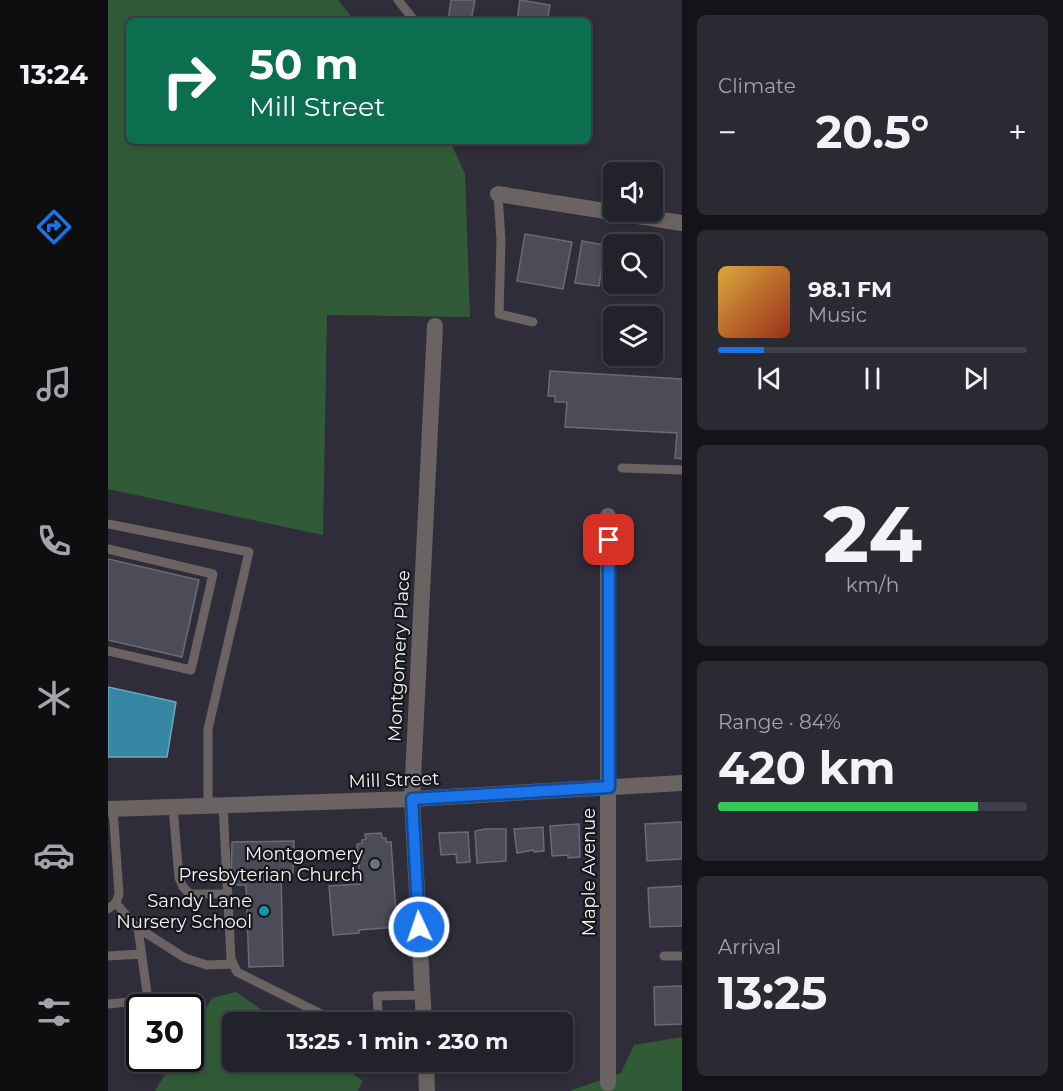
<!DOCTYPE html>
<html lang="en">
<head>
<meta charset="utf-8">
<style>
  body { margin:0; font-family:Montserrat,sans-serif; background:#2a2a33; color:#f1f3f6; height:100vh; display:flex; flex-direction:column; font-size:22px; white-space:nowrap }
  * { box-sizing:border-box; margin:0 }
  p { font-size:20px; color:#a2a4a9 }
  .icon { flex:none; width:33px; height:33px; fill:none; stroke:currentColor; stroke-width:2; stroke-linecap:round; stroke-linejoin:round }
  .map { position:relative; flex:1; overflow:hidden }
  .side { display:flex; flex-direction:column; gap:15px; padding:15px; background:#131318; width:381px }
  .side>* { flex:none }
  .top-card { position:absolute; left:18px; top:18px; width:465px; height:126px; border-radius:9px; box-shadow:0 3px 9px #0003,0 0 0 2px #3f3f47; background:#0b6e4f; color:#fff; overflow:hidden }
  .fabs { position:absolute; left:495px; top:162px; display:grid; gap:12px }
  .fabs a { display:grid; place-items:center; width:60px; height:60px; border-radius:9px; background:#22222b; box-shadow:0 3px 9px #0003,0 0 0 2px #3f3f47; font-size:30px }
  .speed { position:absolute; left:18px; top:994px; display:flex; gap:12px; font-size:30px; font-weight:700; text-align:center }
  .speed>* { display:grid; place-content:center; width:78px; height:78px; border-radius:50%; background:#22222b; box-shadow:0 3px 9px #0003,0 0 0 2px #3f3f47; line-height:1 }
  .speed .limit { border:3px solid #111; border-radius:9px; background:#fff; color:#111 }
  .pin { position:absolute; display:grid; place-items:center; width:51px; height:51px; color:#fff; margin:-26px; border-radius:12px; box-shadow:0 3px 9px #0006 }
  .me { position:absolute; width:66px; margin:-33px; rotate:357deg; stroke-linejoin:round; filter:drop-shadow(0 0 4px #0008) }
  .turn { display:flex; align-items:center; gap:21px; height:126px; padding:0 24px; font-size:27px }
  .turn .icon { width:78px; height:78px; stroke-width:2.5 }
  .turn b { display:block; font-size:42px; line-height:51px }
  .big { font-size:45px; font-weight:700; line-height:1.1 }
  .side .widget { flex:1; display:flex; flex-direction:column; justify-content:center; gap:9px; min-width:0; padding:0 21px; border-radius:9px; background:#2a2a33 }
  .side .dial { align-items:center; gap:0 }
  .dial b { font-size:78px; line-height:1 }
  .song { display:flex; align-items:center; gap:18px }
  .cover { width:72px; height:72px; border-radius:9px; background:linear-gradient(135deg,hsl(40 70% 55%),hsl(10 70% 35%)) }
  .played { height:6px; border-radius:3px; background:linear-gradient(90deg,#1a73e8 15%,#3f3f47 15%) }
  .keys { display:flex; justify-content:space-around; direction:ltr }
  .heat { display:flex; justify-content:space-between; align-items:center; font-size:33px; direction:ltr }
  .charge { height:9px; border-radius:4px; background:linear-gradient(90deg,#34c759 84%,#3f3f47 0) }
  .trip { position:absolute; left:114px; top:1012px; width:351px; height:60px; border-radius:9px; background:#22222b; box-shadow:0 3px 9px #0003,0 0 0 2px #3f3f47; font-weight:700; line-height:60px; text-align:center }
  main { display:flex; flex:1; min-height:0 }
  .dock { display:flex; flex-direction:column; width:108px; justify-content:space-around; align-items:center; background:#0e0e11; color:#a2a4a9 }
  .dock .icon { width:42px; height:42px }
  .dock .on { color:#1a73e8 }
  .dock b { font-size:27px; color:#f1f3f6 }
  .map>svg:first-child { display:block }
</style>
</head>
<body>
<main>
<nav class="dock">
<b>13:24</b>
<svg class="icon on" aria-label="directions" viewBox="0 0 24 24"><path d="M12 3l9 9-9 9-9-9zM9 14v-3h6M13 9l2 2-2 2"/></svg>
<svg class="icon" aria-label="music" viewBox="0 0 24 24"><path d="M9 18V5l10-2v13"/><circle cx="6" cy="18" r="3"/><circle cx="16" cy="16" r="3"/></svg>
<svg class="icon" aria-label="phone" viewBox="0 0 24 24"><path d="M5 4h4l2 5-3 2q2 4 5 5l2-3 5 2v4C11 20 4 13 5 4z"/></svg>
<svg class="icon" aria-label="climate" viewBox="0 0 24 24"><path d="M12 3v18M4 7l16 10M4 17L20 7"/></svg>
<svg class="icon" aria-label="car" viewBox="0 0 24 24"><path d="M5 17H2v-5l4-1 3-4h7l3 4 3 1v5h-3M9 17h6M6 11h13"/><circle cx="7" cy="17" r="2"/><circle cx="17" cy="17" r="2"/></svg>
<svg class="icon" aria-label="filters" viewBox="0 0 24 24"><path d="M4 7h16M4 17h16"/><circle cx="9" cy="7" r="2"/><circle cx="15" cy="17" r="2"/></svg>
</nav>
<div class="map">
<svg width="574" height="1091" viewBox="0 0 574 1091">
  <rect width="100%" height="100%" fill="#2e2d39"/>
  <!-- green -->
  <path fill="#315b37" d="M0 0H230L247 21H21V141H342L357 174 362 317 219 315 215 535 0 489Z
    M128 992 173 1023H124V1062H228L255 1081 250 1091H47L66 1059H82L83 1033 104 998Z
    M574 1037V1091H461L513 1073 526 1045Z"/>
  <!-- water -->
  <path fill="#3587a3" stroke="#6ea8bd" stroke-width="1.5" d="M0 687 68 702 59 757H0Z"/>
  <!-- building -->
  <path fill="#4c4b58" stroke="#6b6a77" stroke-width="1.5" d="M343 0H367L363 21H340Z
    M412 0 442 5 439 21H409Z
    M417 234 464 242 455 289 409 281Z
    M474 241 497 245 491 286 467 283Z
    M442 371 574 379V459L567 458 569 433 457 427 459 402H447V396H440Z
    M0 559 91 580 74 657 0 640Z
    M574 822V859L539 861 537 824Z
    M471 824 472 857 460 858V855L444 856 442 826Z
    M435 827 436 851 426 852 425 850 409 853 406 829Z
    M377 829H398V861L369 863 367 831Z
    M360 832 362 862 349 863 348 854 333 855 331 833Z
    M273 833 274 838H278V842H283L289 927 251 930V933L225 935 221 886 252 884 249 844 254 843V840L258 839 257 834Z
    M186 841 185 873H173L175 966 141 967 138 885H123L124 842Z
    M574 886V926L542 927 540 888Z
    M574 986V1024L547 1025 546 987Z"/>
  <g fill="none" stroke-linecap="round" stroke-linejoin="round">
    <!-- service -->
    <path stroke="#6a6361" stroke-width="9" d="M290 0 305 19
      M390 194 393 240 391 314 425 322
      M514 468 574 470
      M0 524 141 552 100 729V806
      M0 549 105 574 83 670 0 651
      M115 805 123 959 129 972 231 1023
      M65 807 71 878 75 887 82 894H119
      M8 903 27 926 77 958 99 965 125 964
      M0 909 8 903 11 894 5 809
      M0 956 34 954
      M556 956H574
      M0 1004 40 1000 30 928
      M271 1023 269 996 314 995"/>
    <!-- minor -->
    <path stroke="#6a6361" stroke-width="16" d="M390 194 574 223
      M316 1023 304 799 327 326
      M318 1062 319 1091
      M500 1083V516"/>
    <!-- tertiary -->
    <path stroke="#6a6361" stroke-width="16" d="M0 809 304 799 574 783"/>
  </g>
  <g fill="none" stroke-linecap="round" stroke-linejoin="round">
    <defs>
      <path id="route" d="M311 927 304 799 501 787V540"/>
    </defs>
    <!-- route casing -->
    <use href="#route" stroke="#114b97" stroke-width="15"/>
    <!-- route -->
    <use href="#route" stroke="#1a73e8" stroke-width="10"/>
  </g>
  <!-- markers -->
  <circle fill="#6b7280" stroke="#16161b" stroke-width="2" cx="267" cy="864" r="6"/>
  <circle fill="#0f9aa8" stroke="#16161b" stroke-width="2" cx="156" cy="911" r="6"/>
  <g text-anchor="middle" dominant-baseline="central" stroke-width="4.5" stroke-linejoin="round" paint-order="stroke">
    <!-- street labels -->
    <g font-size="18" fill="#f4f4fb" stroke="#16161b">
      <text transform="translate(291 656) rotate(-87)">Montgomery Place</text>
      <text transform="translate(286 780) rotate(-2)">Mill Street</text>
      <text transform="translate(481 872) rotate(-90)">Maple Avenue</text>
    </g>
    <!-- poi labels -->
    <g font-size="18" fill="#f4f4fb" stroke="#16161b" text-anchor="end">
      <text x="255" y="854">Montgomery<tspan x="255" dy="21">Presbyterian Church</tspan></text>
      <text x="144" y="901">Sandy Lane<tspan x="144" dy="21">Nursery School</tspan></text>
    </g>
  </g>
</svg>
<div class="fabs">
<a><svg class="icon" aria-label="sound" viewBox="0 0 24 24"><path d="M4 9h4l5-4v14l-5-4H4zM17 9q2 3 0 6"/></svg></a>
<a><svg class="icon" aria-label="search" viewBox="0 0 24 24"><circle cx="10" cy="10" r="6"/><path d="M15 15l6 6"/></svg></a>
<a><svg class="icon" aria-label="layers" viewBox="0 0 24 24"><path d="M12 4l9 5-9 5-9-5zM3 14l9 5 9-5"/></svg></a>
</div>
<div class="speed"><div class="limit">30</div></div>
<div class="pin" style="left:501px;top:540px;background:#d93025"><svg class="icon" aria-label="arrive" viewBox="0 0 24 24"><path d="M6 21V4h12l-3 4 3 4H6"/></svg></div>
<svg class="me" style="left:311px;top:927px" viewBox="-20 -20 40 40"><circle r="17" fill="#1a73e8" stroke="#fff" stroke-width="3"/><path d="M0-11L8 9 0 5-8 9z" fill="#fff"/></svg>
<div class="trip">13:25 · 1 min · 230 m</div>
<div class="top-card">
<div class="turn"><svg class="icon" aria-label="right" viewBox="0 0 24 24"><path d="M7 20v-9h11M14 6l5 5-5 5"/></svg><div><b>50 m</b>Mill Street</div></div>
</div>
</div>
<section class="side">
<div class="widget"><p>Climate</p>
<div class="heat"><a>−</a><b class="big">20.5°</b><a>+</a></div>
</div>
<div class="widget">
<div class="song"><i class="cover"></i><div><b>98.1 FM</b><p>Music</p></div></div>
<div class="played"></div>
<div class="keys"><svg class="icon" aria-label="previous" viewBox="0 0 24 24"><path d="M18 5L8 12l10 7zM5 5v14"/></svg><svg class="icon" aria-label="pause" viewBox="0 0 24 24"><path d="M8 5v14M16 5v14"/></svg><svg class="icon" aria-label="next" viewBox="0 0 24 24"><path d="M6 5l10 7-10 7zM19 5v14"/></svg></div>
</div>
<div class="widget dial"><b>24</b><p>km/h</p></div>
<div class="widget"><p>Range · 84%</p><b class="big">420 km</b><div class="charge"></div></div>
<div class="widget"><p>Arrival</p><b class="big">13:25</b></div>
</section>
</main>
</body>
</html>
